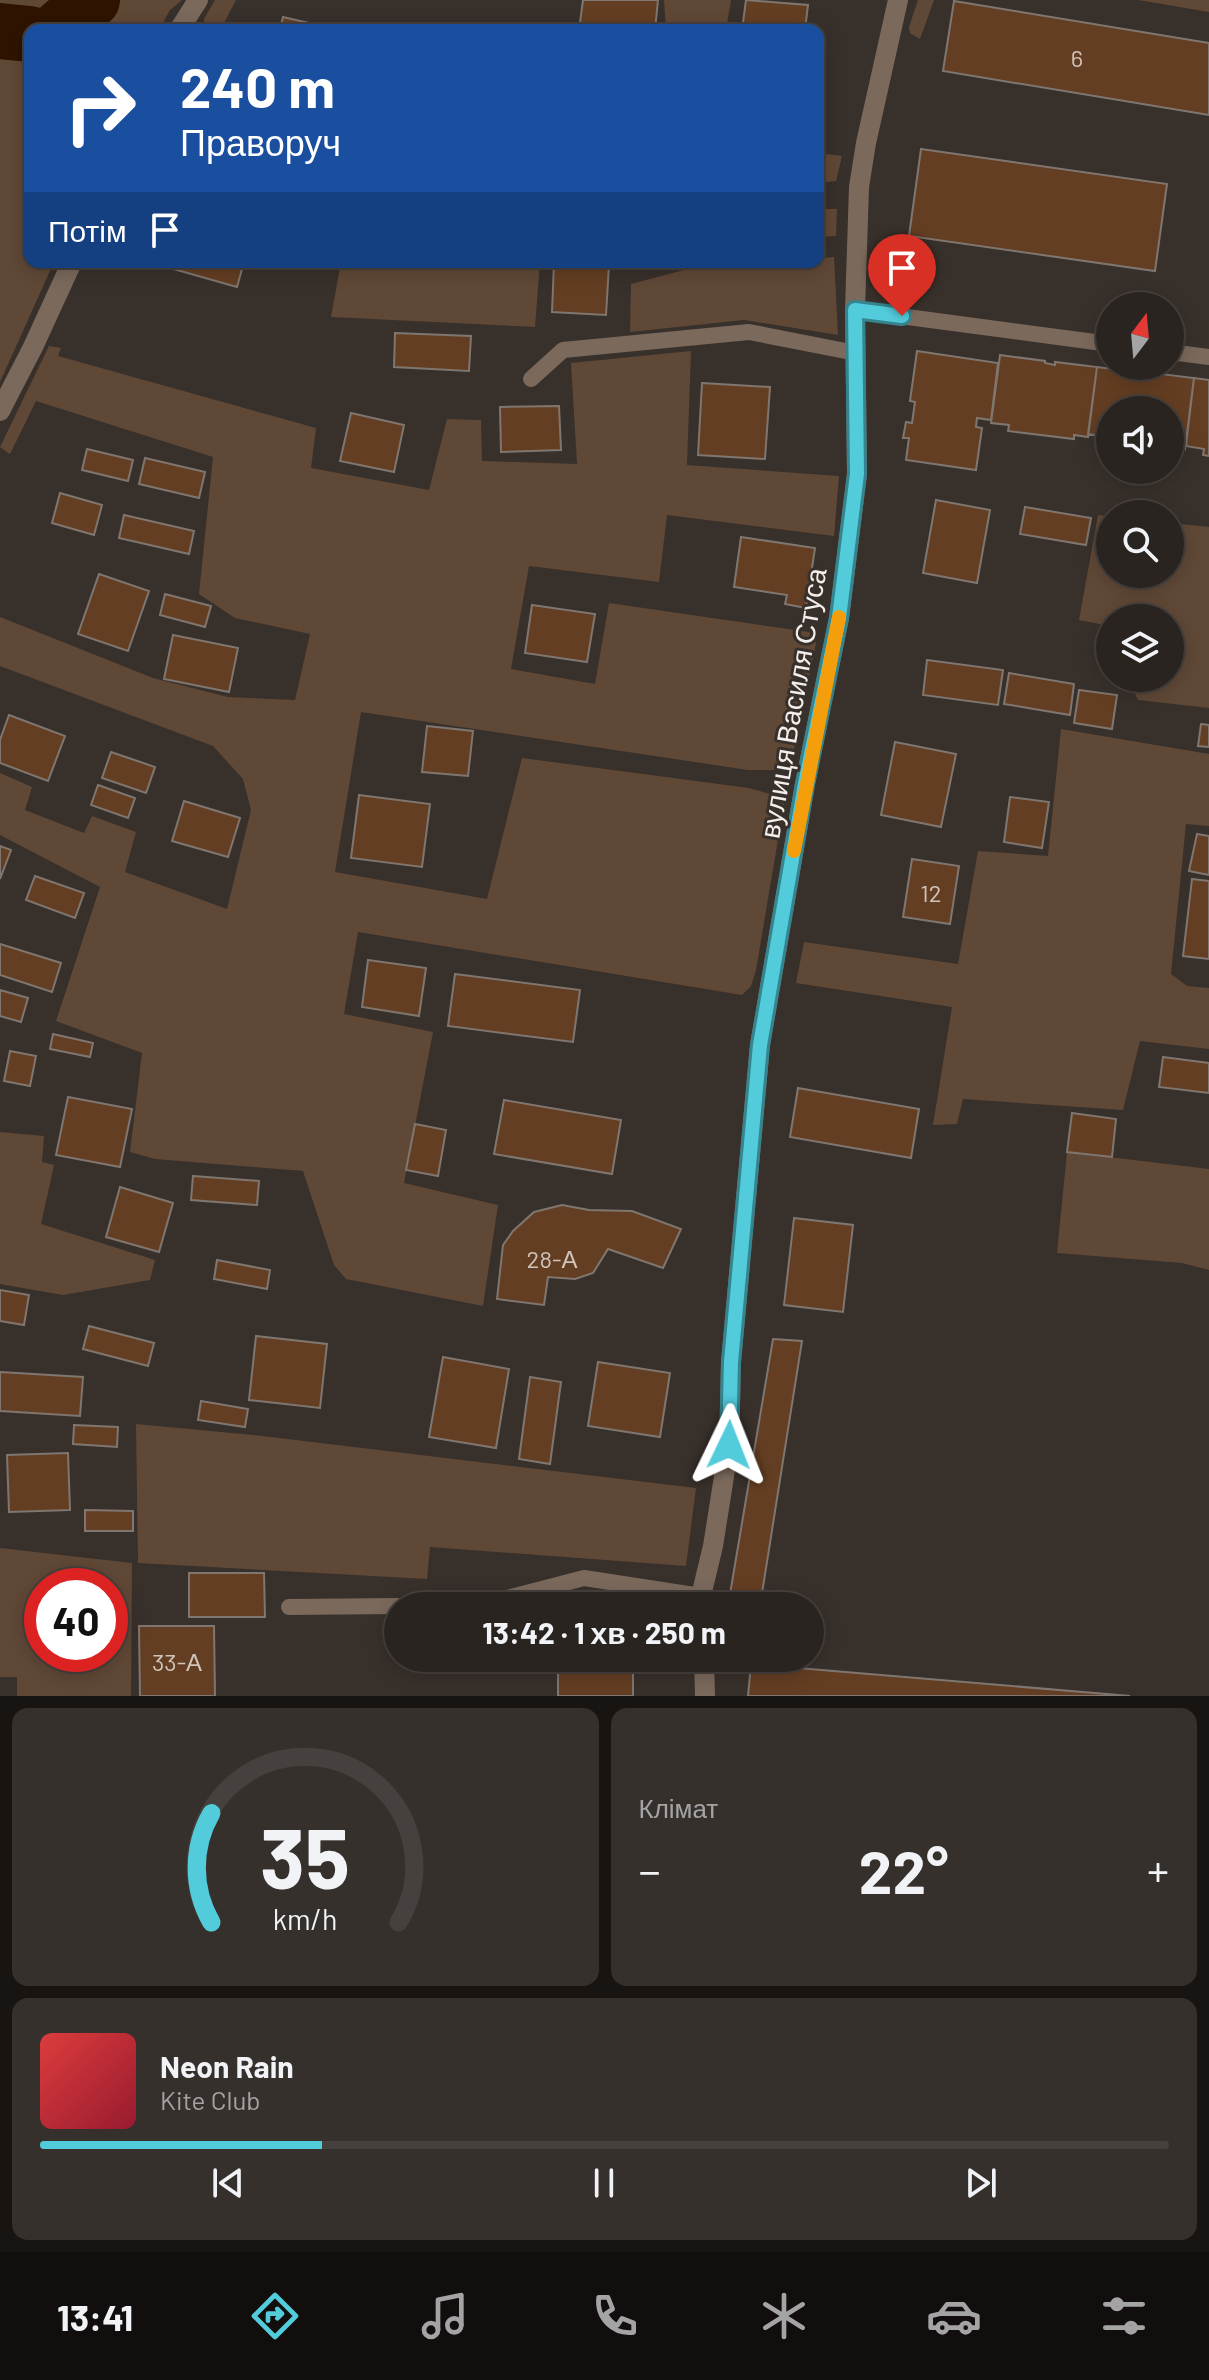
<!DOCTYPE html>
<html lang="uk">
<head>
<meta charset="utf-8">
<style>
  body { margin:0; font-family:Barlow,sans-serif; background:#36302d; color:#f1f3f6; height:100vh; display:flex; flex-direction:column; font-size:30px; white-space:nowrap }
  * { box-sizing:border-box; margin:0 }
  p { font-size:26px; color:#a5a4a5 }
  .icon { flex:none; width:44px; height:44px; fill:none; stroke:currentColor; stroke-width:2; stroke-linecap:round; stroke-linejoin:round }
  .map { position:relative; height:1696px; overflow:hidden }
  .panel { display:flex; flex-direction:column; gap:12px; padding:12px; background:#171412; flex:1 }
  .panel>* { flex:none }
  .hud { position:absolute; left:24px; top:24px; width:800px; height:244px; border-radius:16px; box-shadow:0 4px 20px #0003,0 0 0 2px #46413e; background:#1a4fa0; color:#fff; overflow:hidden }
  .needle { width:52px; rotate:16deg }
  .fabs { position:absolute; left:1096px; top:292px; display:grid; gap:16px }
  .fabs a { display:grid; place-items:center; width:88px; height:88px; border-radius:50%; background:#2a2420; box-shadow:0 4px 20px #0003,0 0 0 2px #46413e; font-size:40px }
  .speed { position:absolute; left:24px; top:1568px; display:flex; gap:16px; font-size:40px; font-weight:700; text-align:center }
  .speed>* { display:grid; place-content:center; width:104px; height:104px; border-radius:50%; background:#2a2420; box-shadow:0 4px 20px #0003,0 0 0 2px #46413e; line-height:1 }
  .speed .limit { border:12px solid #d22; background:#fff; color:#111 }
  .pin { position:absolute; display:grid; place-items:center; width:68px; height:68px; color:#fff; margin:-82px -34px; border-radius:50% 50% 50% 0; rotate:-45deg; box-shadow:0 0 8px #0007 }
  .pin .icon { rotate:45deg }
  .me { position:absolute; width:88px; margin:-44px; rotate:2deg; stroke-linejoin:round; filter:drop-shadow(0 0 6px #0008) }
  .turn { display:flex; align-items:center; gap:28px; height:168px; padding:0 24px; font-size:36px }
  .turn .icon { width:104px; height:104px; stroke-width:2.5 }
  .turn b { display:block; font-size:56px; line-height:68px }
  .then { display:flex; align-items:center; height:76px; padding:0 24px; background:#0003; gap:16px; font-size:30px }
  .big { font-size:60px; font-weight:700; line-height:1.1 }
  .panel .widget { flex:1; display:flex; flex-direction:column; justify-content:center; gap:12px; min-width:0; padding:0 28px; border-radius:16px; background:#36302d }
  .panel .dial { align-items:center; gap:0 }
  .dial svg { height:208px; overflow:visible; fill:none; stroke:#46413e; stroke-width:7; stroke-linecap:round; text-anchor:middle }
  .dial text { fill:#f1f3f6; stroke:none }
  .song { display:flex; align-items:center; gap:24px }
  .cover { width:96px; height:96px; border-radius:12px; background:linear-gradient(135deg,hsl(0 70% 55%),hsl(350 70% 35%)) }
  .played { height:8px; border-radius:4px; background:linear-gradient(90deg,#52cbda 25%,#46413e 25%) }
  .keys { display:flex; justify-content:space-around; direction:ltr }
  .heat { display:flex; justify-content:space-between; align-items:center; font-size:44px; direction:ltr }
  .panel .tiles { flex:1; display:grid; gap:12px; grid-template-columns:1fr 1fr }
  .widget:last-child { grid-column:span 2 }
  .trip { position:absolute; left:384px; top:1592px; width:440px; height:80px; border-radius:40px; background:#2a2420; box-shadow:0 4px 20px #0003,0 0 0 2px #46413e; font-weight:700; line-height:80px; text-align:center }
  .dock { display:flex; height:128px; justify-content:space-around; align-items:center; background:#110e0d; color:#a5a4a5 }
  .dock .icon { width:56px; height:56px }
  .dock .selected { color:#52cbda }
  .dock b { font-size:36px; color:#f1f3f6 }
  .map>svg:first-child { display:block }
</style>
</head>
<body>
<div class="map">
<svg width="1209" height="1696" viewBox="0 0 1209 1696">
  <rect width="100%" height="100%" fill="#38302b"/>
  <!-- green -->
  <path fill="#604836" fill-rule="evenodd" d="M0 0H182L170 10 159 30H30V262H54L0 382Z
    M215 0H236L224 23 213 30 204 24V19Z
    M664 0H731L726 30H666Z
    M918 0H934L920 39 910 33 909 27Z
    M1138 0H1209V12Z
    M818 153 842 156 836 181 818 183Z
    M818 209H837L836 236 818 237Z
    M834 257 838 335 744 320 630 332 631 284 703 265 818 262V258Z
    M341 262H540L535 327 331 317Z
    M49 346 61 348 58 356 316 428 311 468 429 490 447 419 481 420 482 461 577 464 571 363 691 351 687 465 839 476 834 536 667 515 659 582 529 566 511 669 595 684 609 603 809 632 816 643 791 764 783 770H748L361 712 335 872 487 899 522 758 749 788 777 796 784 804 756 970 751 986 742 995 358 932 344 1014 433 1032 404 1183 498 1205 483 1306 346 1279 334 1265 303 1171 155 1159 130 1152 142 1053 56 1021 100 887 0 835V773L32 787 25 810 84 833 92 816 136 832 125 872 227 909 251 810 243 779 213 746 0 666V617L153 678 228 697 295 700 310 634 235 618 199 594 213 457 36 401 10 454 0 447Z
    M1098 515 1110 516V574H1170V523L1209 527V708L1138 700 1128 679 1170 678V618H1110V626L1079 620Z
    M1061 729 1209 754V826L1186 824 1171 974 1187 986 1209 988V1049L1140 1041 1123 1110 963 1099 957 1124 933 1125 952 1007 796 983 804 942 958 964 978 851 1048 856Z
    M0 1132 44 1136 42 1162 54 1165 41 1224 155 1260 150 1280 63 1295 0 1284Z
    M1067 1152 1209 1169V1270L1182 1263 1057 1253Z
    M136 1424 253 1435 696 1488 686 1566 430 1547 427 1579 138 1563Z
    M0 1548 132 1563 131 1696H17V1677H0ZM42 1586H110V1654H42Z"/>
  <g fill="none" stroke-linecap="round" stroke-linejoin="round">
    <!-- river -->
    <path stroke="#2e1400" stroke-width="56" d="M57 30 92 0
      M0 31 30 34"/>
  </g>
  <!-- building -->
  <path fill="#643e22" stroke="#7f7670" stroke-width="2" d="M583 0H658L655 30H579Z
    M746 0 808 5 805 30H742Z
    M954 1 1209 43V115L943 71Z
    M283 17 339 30H280Z
    M921 149 1167 184 1155 271 909 236Z
    M164 262H244L237 287 163 266Z
    M554 263 609 265 606 315 552 312Z
    M395 333 471 336 469 371 394 367Z
    M917 351 998 363 991 420 977 418 976 427 982 428 976 470 906 460 909 438H903L906 422 912 423 915 402 910 401Z
    M1000 355 1045 361V363L1055 365V362L1097 367 1088 437 1074 435V439L1008 431 1009 425 991 423Z
    M1097 367 1143 373 1142 376 1152 377 1153 373 1194 378 1185 449 1172 447 1170 451V410H1110V444L1105 443 1106 437 1088 434Z
    M1194 378 1209 380V456L1203 455 1204 449 1186 446Z
    M702 383 770 387 765 459 698 455Z
    M559 406 561 450 501 452 500 407Z
    M351 413 404 425 394 472 340 461Z
    M87 449 133 460 128 481 82 470Z
    M145 458 205 472 199 498 139 484Z
    M60 493 102 505 94 535 52 523Z
    M936 500 990 510 977 583 923 573Z
    M1025 507 1091 518 1086 545 1020 534Z
    M124 515 194 531 189 554 119 538Z
    M741 537 815 548 806 608 785 604 787 595 734 587Z
    M99 574 149 591 128 651 78 634Z
    M165 594 211 606 205 627 160 615Z
    M532 605 595 614 587 662 525 653Z
    M173 635 238 648 229 692 164 679Z
    M927 660 1003 670 998 705 923 695Z
    M1009 673 1074 684 1070 715 1004 704Z
    M1079 690 1117 695 1112 729 1074 723Z
    M9 715 65 736 48 781 0 763V740Z
    M1201 724 1209 725V747L1198 746Z
    M427 726 473 731 468 776 422 772Z
    M895 742 956 754 941 827 881 815Z
    M111 752 155 767 146 793 102 778Z
    M98 785 135 798 128 818 91 805Z
    M359 795 430 804 422 867 351 858Z
    M1010 797 1049 802 1042 848 1004 842Z
    M184 801 240 818 228 857 172 841Z
    M1197 834 1209 836V875L1189 871Z
    M0 846 11 850 0 879Z
    M912 859 959 866 950 924 903 917Z
    M35 876 84 893 75 918 26 900Z
    M1192 879 1209 881V959L1183 956Z
    M0 944 61 963 52 992 0 975Z
    M368 960 426 968 419 1016 362 1007Z
    M455 974 580 990 573 1042 448 1026Z
    M0 990 28 998 21 1022 0 1016Z
    M53 1034 93 1043 90 1057 50 1049Z
    M10 1051 36 1056 30 1086 4 1081Z
    M1163 1057 1209 1063V1093L1159 1087Z
    M798 1088 919 1109 911 1158 790 1137Z
    M68 1097 132 1109 120 1167 56 1155Z
    M504 1100 621 1120 612 1174 494 1154Z
    M1072 1113 1116 1119 1112 1157 1067 1152Z
    M415 1124 446 1130 438 1176 406 1170Z
    M193 1176 259 1181 257 1205 191 1200Z
    M120 1187 173 1203 159 1252 106 1237Z
    M562 1205 589 1210 632 1211 681 1229 663 1268 608 1249 593 1273 575 1279 548 1277 544 1305 497 1299 503 1245 513 1231 534 1212Z
    M794 1218 853 1225 843 1312 784 1305Z
    M217 1260 270 1270 267 1289 214 1279Z
    M0 1290 29 1295 24 1325 0 1321Z
    M89 1326 154 1343 148 1366 83 1349Z
    M256 1336 327 1344 320 1408 249 1400Z
    M773 1339 802 1341 760 1606H728Z
    M443 1357 509 1369 496 1448 429 1437Z
    M598 1362 670 1373 660 1437 588 1426Z
    M0 1372 83 1377 80 1416 0 1411Z
    M530 1377 561 1382 550 1464 519 1459Z
    M201 1401 248 1409 245 1427 198 1420Z
    M74 1425 118 1427 117 1447 73 1444Z
    M68 1453 70 1510 9 1512 7 1455Z
    M85 1510 133 1511V1531H85Z
    M189 1573H264L265 1617H189Z
    M139 1626H214L215 1696H140Z
    M558 1658H633V1696H558Z
    M751 1664 1130 1696H748Z"/>
  <g fill="none" stroke-linecap="round" stroke-linejoin="round">
    <!-- service -->
    <path stroke="#7b695c" stroke-width="16" d="M855 310 1110 344
      M1170 352 1209 357
      M531 379 563 350 749 332 856 353
      M477 1606 584 1578 701 1596
      M289 1607 398 1606"/>
    <!-- tertiary -->
    <path stroke="#7b695c" stroke-width="20" d="M179 30 198 0
      M0 411 33 347 72 262
      M701 1606V1596L713 1546 729 1445 731 1362 760 1045 805 784 839 618 857 474 855 310 859 187 866 143 898 0
      M704 1658 705 1696"/>
  </g>
  <g fill="none" stroke-linecap="round" stroke-linejoin="round">
    <defs>
      <path id="route" d="M729 1445 731 1362 760 1045 805 784 839 618 857 474 855 310 902 316"/>
    </defs>
    <!-- route casing -->
    <use href="#route" stroke="#35848e" stroke-width="20"/>
    <!-- route -->
    <use href="#route" stroke="#52cbda" stroke-width="14"/>
    <!-- slow -->
    <path stroke="#f59e0b" stroke-width="14" d="M794 851 839 617"/>
  </g>
  <g text-anchor="middle" dominant-baseline="central" stroke-width="6" stroke-linejoin="round" paint-order="stroke">
    <!-- number labels -->
    <g font-size="24" fill="#d0c3ba">
      <text x="1077" y="57">6</text>
      <text x="931" y="892">12</text>
      <text x="552" y="1258">28-А</text>
      <text x="177" y="1661">33-А</text>
    </g>
    <!-- street labels -->
    <g font-size="28" fill="#f4efec" stroke="#38302b">
      <text transform="translate(792 703) rotate(-80)">вулиця Василя Стуса</text>
    </g>
  </g>
</svg>
<div class="fabs">
<a><svg class="needle" viewBox="-14 -14 28 28"><path d="M0-13l5 13h-10z" fill="#e53935"/><path d="M0 13l5-13h-10z" fill="#a5a4a5"/></svg></a>
<a><svg class="icon" aria-label="sound" viewBox="0 0 24 24"><path d="M4 9h4l5-4v14l-5-4H4zM17 9q2 3 0 6"/></svg></a>
<a><svg class="icon" aria-label="search" viewBox="0 0 24 24"><circle cx="10" cy="10" r="6"/><path d="M15 15l6 6"/></svg></a>
<a><svg class="icon" aria-label="layers" viewBox="0 0 24 24"><path d="M12 4l9 5-9 5-9-5zM3 14l9 5 9-5"/></svg></a>
</div>
<div class="speed"><div class="limit">40</div></div>
<div class="pin" style="left:902px;top:316px;background:#d93025"><svg class="icon" aria-label="arrive" viewBox="0 0 24 24"><path d="M6 21V4h12l-3 4 3 4H6"/></svg></div>
<svg class="me" style="left:729px;top:1445px" viewBox="-20 -20 40 40"><path d="M0-17L14 15 0 8-14 15z" fill="#52cbda" stroke="#fff" stroke-width="4"/></svg>
<div class="trip">13:42 · 1 хв · 250 m</div>
<div class="hud">
<div class="turn"><svg class="icon" aria-label="right" viewBox="0 0 24 24"><path d="M7 20v-9h11M14 6l5 5-5 5"/></svg><div><b>240 m</b>Праворуч</div></div>
<div class="then">Потім<svg class="icon" aria-label="arrive" viewBox="0 0 24 24"><path d="M6 21V4h12l-3 4 3 4H6"/></svg></div>
</div>
</div>
<section class="panel">
<div class="tiles">
<div class="widget dial"><svg viewBox="0 0 100 80">
<path d="M14 69A42 42 0 1 1 86 69"/>
<path d="M14 69A42 42 0 0 1 14 27" stroke="#52cbda"/>
<text x="50" y="56" font-size="32" font-weight="700">35</text>
<text x="50" y="72" font-size="11">km/h</text>
</svg></div>
<div class="widget"><p>Клімат</p>
<div class="heat"><a>−</a><b class="big">22°</b><a>+</a></div>
</div>
<div class="widget">
<div class="song"><i class="cover"></i><div><b>Neon Rain</b><p>Kite Club</p></div></div>
<div class="played"></div>
<div class="keys"><svg class="icon" aria-label="previous" viewBox="0 0 24 24"><path d="M18 5L8 12l10 7zM5 5v14"/></svg><svg class="icon" aria-label="pause" viewBox="0 0 24 24"><path d="M8 5v14M16 5v14"/></svg><svg class="icon" aria-label="next" viewBox="0 0 24 24"><path d="M6 5l10 7-10 7zM19 5v14"/></svg></div>
</div>
</div>
</section>
<nav class="dock">
<b>13:41</b>
<svg class="icon selected" aria-label="directions" viewBox="0 0 24 24"><path d="M12 3l9 9-9 9-9-9zM9 14v-3h6M13 9l2 2-2 2"/></svg>
<svg class="icon" aria-label="music" viewBox="0 0 24 24"><path d="M9 18V5l10-2v13"/><circle cx="6" cy="18" r="3"/><circle cx="16" cy="16" r="3"/></svg>
<svg class="icon" aria-label="phone" viewBox="0 0 24 24"><path d="M5 4h4l2 5-3 2q2 4 5 5l2-3 5 2v4C11 20 4 13 5 4z"/></svg>
<svg class="icon" aria-label="climate" viewBox="0 0 24 24"><path d="M12 3v18M4 7l16 10M4 17L20 7"/></svg>
<svg class="icon" aria-label="car" viewBox="0 0 24 24"><path d="M5 17H2v-5l4-1 3-4h7l3 4 3 1v5h-3M9 17h6M6 11h13"/><circle cx="7" cy="17" r="2"/><circle cx="17" cy="17" r="2"/></svg>
<svg class="icon" aria-label="filters" viewBox="0 0 24 24"><path d="M4 7h16M4 17h16"/><circle cx="9" cy="7" r="2"/><circle cx="15" cy="17" r="2"/></svg>
</nav>
</body>
</html>
